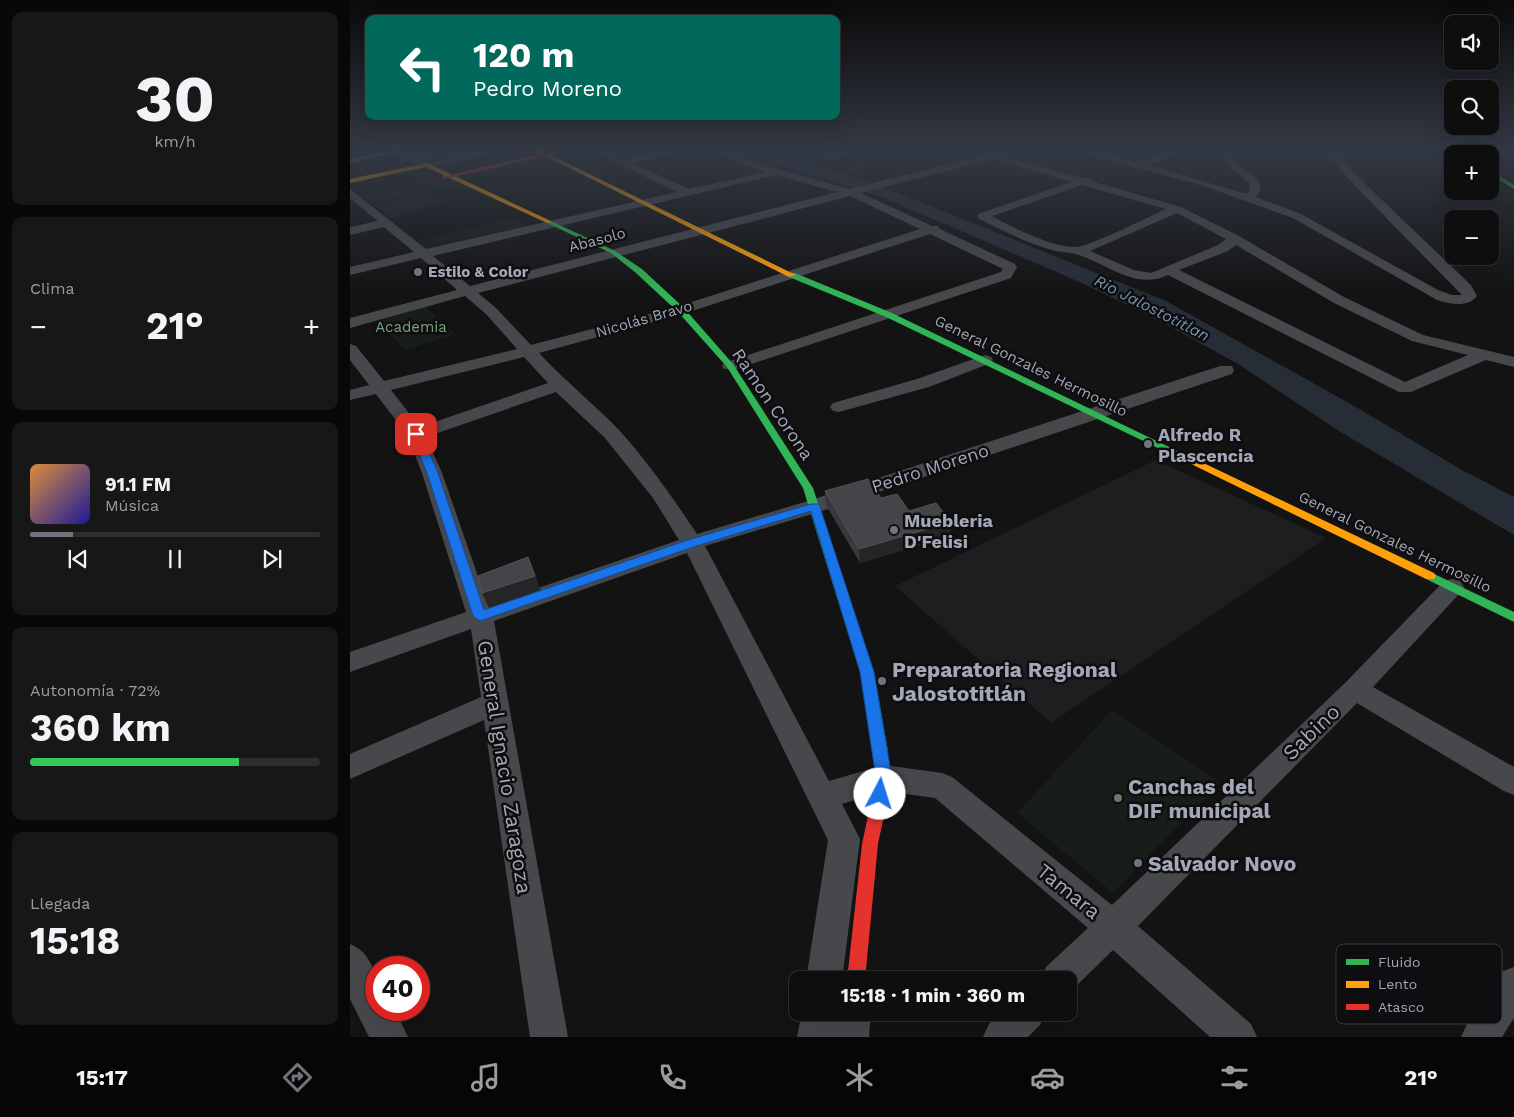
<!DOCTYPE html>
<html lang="es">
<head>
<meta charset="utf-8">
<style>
  body { margin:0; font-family:"Work Sans",sans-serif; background:#171717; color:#f1f3f6; height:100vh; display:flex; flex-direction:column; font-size:19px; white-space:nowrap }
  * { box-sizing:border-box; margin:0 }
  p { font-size:16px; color:#9b9c9e }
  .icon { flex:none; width:28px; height:28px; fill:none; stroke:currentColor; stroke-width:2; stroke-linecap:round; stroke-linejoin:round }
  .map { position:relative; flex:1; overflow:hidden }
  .drawer { display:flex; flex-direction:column; gap:12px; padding:12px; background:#080808; width:350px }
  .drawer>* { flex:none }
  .banner { position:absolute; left:15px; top:15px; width:475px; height:105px; border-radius:10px; box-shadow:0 5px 20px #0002,0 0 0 1px #2e2e2e; background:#00695c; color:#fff; overflow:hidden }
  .controls { position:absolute; left:1094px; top:15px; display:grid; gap:10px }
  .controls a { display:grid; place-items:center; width:55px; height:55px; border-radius:10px; background:#0e0e0e; box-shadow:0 5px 20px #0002,0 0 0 1px #2e2e2e; font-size:25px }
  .speed { position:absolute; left:15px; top:956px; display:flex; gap:10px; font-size:25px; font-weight:700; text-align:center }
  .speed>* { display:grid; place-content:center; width:65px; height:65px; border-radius:50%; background:#0e0e0e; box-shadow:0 5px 20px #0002,0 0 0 1px #2e2e2e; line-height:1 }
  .speed .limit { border:8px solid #d22; background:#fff; color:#111 }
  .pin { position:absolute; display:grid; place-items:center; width:42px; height:42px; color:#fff; margin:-21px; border-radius:10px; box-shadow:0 2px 8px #0006 }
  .me { position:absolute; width:55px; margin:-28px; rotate:5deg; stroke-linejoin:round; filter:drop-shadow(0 0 4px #0008) }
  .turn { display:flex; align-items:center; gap:18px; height:105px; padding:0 25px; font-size:22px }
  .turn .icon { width:65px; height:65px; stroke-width:2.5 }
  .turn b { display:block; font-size:35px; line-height:42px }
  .big { font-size:38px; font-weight:700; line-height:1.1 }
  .drawer .card { flex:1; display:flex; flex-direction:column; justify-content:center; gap:8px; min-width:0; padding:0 18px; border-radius:10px; background:#171717 }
  .drawer .dial { align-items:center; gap:0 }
  .dial b { font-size:65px; line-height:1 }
  .song { display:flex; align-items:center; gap:15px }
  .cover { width:60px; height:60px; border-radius:8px; background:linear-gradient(135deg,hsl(30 70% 55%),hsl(240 70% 35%)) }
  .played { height:5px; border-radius:2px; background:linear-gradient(90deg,#71737d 15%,#2e2e2e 15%) }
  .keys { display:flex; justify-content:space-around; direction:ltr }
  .heat { display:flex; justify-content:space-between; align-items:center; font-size:28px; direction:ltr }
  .charge { height:8px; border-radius:4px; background:linear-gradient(90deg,#34c759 72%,#2e2e2e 0) }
  .trip { position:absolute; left:439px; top:971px; width:288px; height:50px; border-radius:10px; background:#0e0e0e; box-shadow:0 5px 20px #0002,0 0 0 1px #2e2e2e; font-weight:700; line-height:50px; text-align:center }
  .tab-bar { display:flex; height:80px; justify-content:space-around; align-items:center; background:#060606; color:#9b9c9e }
  .tab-bar .icon { width:35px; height:35px }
  .tab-bar .active { color:#71737d }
  .tab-bar b { font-size:22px; color:#f1f3f6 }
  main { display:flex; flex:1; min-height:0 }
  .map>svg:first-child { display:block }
</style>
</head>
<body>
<main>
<section class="drawer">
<div class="card dial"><b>30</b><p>km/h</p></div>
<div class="card"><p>Clima</p>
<div class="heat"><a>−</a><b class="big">21°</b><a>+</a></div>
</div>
<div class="card">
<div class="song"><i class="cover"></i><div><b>91.1 FM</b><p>Música</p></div></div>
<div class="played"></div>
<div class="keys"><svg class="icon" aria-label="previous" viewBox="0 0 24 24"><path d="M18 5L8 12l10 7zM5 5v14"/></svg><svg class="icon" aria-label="pause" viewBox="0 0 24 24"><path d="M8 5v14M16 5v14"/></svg><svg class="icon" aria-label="next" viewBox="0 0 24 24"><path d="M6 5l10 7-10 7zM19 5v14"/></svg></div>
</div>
<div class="card"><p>Autonomía · 72%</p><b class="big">360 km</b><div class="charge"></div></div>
<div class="card"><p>Llegada</p><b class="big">15:18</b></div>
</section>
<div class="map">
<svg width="1164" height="1037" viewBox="0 0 1164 1037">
  <rect width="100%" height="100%" fill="#131313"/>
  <!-- built -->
  <path fill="#1e1d20" d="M76 193 94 202 39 218 26 205Z
    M806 460 976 538 701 723 545 586Z"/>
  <!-- green -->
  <path fill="#171d19" d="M80 148H153L104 158Z
    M92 178 106 186 22 204 10 195Z
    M164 218 179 227 78 251 67 241Z
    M73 304 105 334 55 350 23 317Z
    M762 710 870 783 763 893 667 813Z"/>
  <!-- water -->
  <path fill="#262d36" d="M371 148H400L516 180 816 301 1006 407 1112 470 1164 497V535L989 431 888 364 799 315 725 280 530 196Z"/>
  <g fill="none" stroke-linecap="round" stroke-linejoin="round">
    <!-- stream -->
    <path stroke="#262d36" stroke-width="3" d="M492 177 515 161 549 148"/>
    <!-- street -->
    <path fill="#47484c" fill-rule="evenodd" d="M46 148 78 162 144 148H165L77 168 44 153 42 151Z
      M236 148H250L273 159 333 148 332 152 282 163 339 189 415 172 351 148H366L430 170 500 189 662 148H680L655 156 732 178H740L741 181 831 207 889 236 994 297 1073 335 1164 357V367L1136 360 1061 392H1049L818 275C784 291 756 262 725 254 717 252 709 252 702 250 676 242 652 231 628 218V214L721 182 644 159 511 193 582 226H588L590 229 665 264 667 267 661 278 386 369H374L372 366 374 363 651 272 653 269 580 234 336 313 189 353C214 380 243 403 269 430 298 462 323 498 347 534L458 501 870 366H882L884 370 882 374 472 511 355 546 479 781 534 765 592 773 602 777 762 905 996 682 1094 581 1102 579 1110 581 1114 587 1110 593 1023 687 1164 767V795L1154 791 1007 703 788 926 901 1024 907 1037H860L763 950 718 994V980H691L696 967 738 928 585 798 534 791 492 804 510 839 492 980H456L478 840 337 553 144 621 218 1037H180L134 720 0 779V754L131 697 121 629 0 672V652L116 612 72 473 57 435 26 394 0 400V390L19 385 0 360V344L6 346 34 381 167 349 136 314 115 296 0 328V318L107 290 71 258 0 275V267L64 252 34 227 0 235V227L28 221 0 198V189L76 249 327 192ZM426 175 487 192 120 286 83 256ZM732 185 816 209C801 216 738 247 726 247 701 247 664 228 642 216ZM500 196 570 229 326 307 181 345 146 308 128 293ZM827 213 876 239 868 245 801 273 784 270 740 251ZM886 245 984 303 1062 341 1118 355 1055 382 829 270 878 251ZM174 357 198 383 70 427 41 390ZM206 392 255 438 303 498 329 540 138 605 92 473 76 437Z
      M409 148H445L425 154Z
      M496 148H511L481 160 472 158Z
      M716 148H733L786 162 828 148H844L797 165 897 194 900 190 899 183 880 168 867 148H877L888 164 908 180 911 190 906 197 951 214 1088 290 1102 295H1112L1003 184 973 148H983L1011 180 1121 285 1127 296C1118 308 1100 304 1087 300L943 218 854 186Z
      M635 355 641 357 643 360 641 363 579 387 489 412 483 411 480 407 483 403 567 379Z
      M0 944C28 956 26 983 26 1010H45L58 1037H19L0 999Z
      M1164 967V1018L1152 1037H1111L1117 1024 1151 972Z
      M452 1012H521L519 1037H447Z
      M650 1012H695L690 1025 678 1037H633L639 1024Z"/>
    <!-- fast -->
    <path fill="#30b455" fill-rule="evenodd" d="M52 148H63L0 163V159Z
      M1100 148H1106L1113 154H1107Z
      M1140 170 1164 185V189L1140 174Z
      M197 221H201L265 251 292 269 334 308 383 364 463 488 524 672 538 751 535 756 530 757 525 756 522 751 510 672 453 488 377 367 328 312 286 273 261 253 197 223Z
      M439 273H445L542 313 848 461 847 463H839L536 317 439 277Z
      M1080 572 1164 612V622L1076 579 1074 576 1076 573Z"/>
    <!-- slow -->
    <path fill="#ff9f0a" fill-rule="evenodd" d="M179 148H186L446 275 439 277Z
      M77 163 201 221 202 222 197 223 76 167 0 183V179Z
      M843 458 1084 573 1086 576 1084 579H1076L839 463 838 461 839 459Z"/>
    <!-- jam -->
    <path fill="#e5322d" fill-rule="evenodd" d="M203 151 205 154 94 179 91 177Z
      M530 745 535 746 542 778 528 844 515 980H497L512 844 526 778 522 751 525 746Z"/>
  </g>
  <!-- wall -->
  <path fill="#38393c" d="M52 148H75L89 154 91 160 78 163 53 152Z
    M475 491 531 498 559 511 601 536 510 563 476 505Z"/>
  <!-- shaded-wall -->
  <path fill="#242526" d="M89 154 91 160 78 163 76 157Z
    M601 522V536L510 563 509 549Z
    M178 557 186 576 192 594 141 612 132 593Z"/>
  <!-- building -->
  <path fill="#444549" stroke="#52545a" d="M56 148H75L89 154 76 157Z
    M518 479 531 498 547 494 559 511 586 503 601 522 509 549 475 491Z
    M178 557 185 576 132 593 128 576Z"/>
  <!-- sky -->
  <linearGradient id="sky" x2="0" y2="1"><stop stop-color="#0a0a0a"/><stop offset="0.51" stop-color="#333944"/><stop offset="1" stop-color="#333944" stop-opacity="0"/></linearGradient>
  <rect width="1164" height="293" fill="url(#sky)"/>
  <!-- route -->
  <path fill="#1a73e8" stroke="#114b97" d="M66 431 71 434 88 473 134 610 338 540 461 504H469L524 672 542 778 536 800 530 802 525 800 522 794 526 778 510 672 461 511 346 546 130 621 123 616 77 473 61 434Z"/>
  <!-- markers -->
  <g fill="#71737d" stroke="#0e0d0f" stroke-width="2">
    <circle cx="68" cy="272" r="5"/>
    <circle cx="798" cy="444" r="5"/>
    <circle cx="544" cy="530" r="5"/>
    <circle cx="532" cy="681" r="5"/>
    <circle cx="768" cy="798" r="5"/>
    <circle cx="788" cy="863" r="5"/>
  </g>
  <g text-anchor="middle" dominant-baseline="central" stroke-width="5" stroke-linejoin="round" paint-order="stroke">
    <!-- far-street labels -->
    <g font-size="15" fill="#a3a7b6" stroke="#0e0d0f">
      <text transform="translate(247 240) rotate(-15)">Abasolo</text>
      <text transform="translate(294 319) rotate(-16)">Nicolás Bravo</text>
      <text transform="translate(681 366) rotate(26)">General Gonzales Hermosillo</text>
      <text transform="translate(1045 542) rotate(26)">General Gonzales Hermosillo</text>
    </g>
    <!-- far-poi labels -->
    <g font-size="15" font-weight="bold" fill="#a3a7b6" stroke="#0e0d0f" text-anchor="start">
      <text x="78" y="272">Estilo &amp; Color</text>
    </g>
    <!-- far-park labels -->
    <g font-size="15" fill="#78a27f" stroke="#0e0d0f">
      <text x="61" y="327">Academia</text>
    </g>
    <!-- far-water labels -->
    <g font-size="16" font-style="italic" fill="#7792b3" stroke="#0e0d0f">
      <text transform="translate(802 308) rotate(27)">Rio Jalostotitlan</text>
    </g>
    <!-- street labels -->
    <g font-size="18" fill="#a3a7b6" stroke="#0e0d0f">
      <text transform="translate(423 404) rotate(56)">Ramon Corona</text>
      <text transform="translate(580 468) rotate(-18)">Pedro Moreno</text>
    </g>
    <!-- poi labels -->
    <g font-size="18" font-weight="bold" fill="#a3a7b6" stroke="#0e0d0f" text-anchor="start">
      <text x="808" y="434">Alfredo R<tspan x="808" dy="21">Plascencia</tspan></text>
      <text x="554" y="520">Muebleria<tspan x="554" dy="21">D'Felisi</tspan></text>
    </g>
    <!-- near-poi labels -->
    <g font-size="21" font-weight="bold" fill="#a3a7b6" stroke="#0e0d0f" text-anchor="start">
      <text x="542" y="669">Preparatoria Regional<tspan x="542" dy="24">Jalostotitlán</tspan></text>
      <text x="778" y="786">Canchas del<tspan x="778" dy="24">DIF municipal</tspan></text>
      <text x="798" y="863">Salvador Novo</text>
    </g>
    <!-- near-street labels -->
    <g font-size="21" fill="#a3a7b6" stroke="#0e0d0f">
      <text transform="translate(961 732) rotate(-44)">Sabino</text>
      <text transform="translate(155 767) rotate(81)">General Ignacio Zaragoza</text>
      <text transform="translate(719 891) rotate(39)">Tamara</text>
    </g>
  </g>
  <!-- legend -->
  <rect x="986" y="944" width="166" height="80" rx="8" fill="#0e0d0f" stroke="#3b3b41" stroke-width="1"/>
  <rect x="996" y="959" width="23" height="6" fill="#30b455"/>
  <rect x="996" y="981" width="23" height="7" fill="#ff9f0a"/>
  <rect x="996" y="1004" width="23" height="6" fill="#e5322d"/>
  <g font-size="14" fill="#a3a7b6">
    <text x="1028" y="967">Fluido</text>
    <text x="1028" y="989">Lento</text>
    <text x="1028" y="1012">Atasco</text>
  </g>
</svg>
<div class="controls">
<a><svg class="icon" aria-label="sound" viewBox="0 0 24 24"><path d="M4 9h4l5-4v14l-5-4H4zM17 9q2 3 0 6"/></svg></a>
<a><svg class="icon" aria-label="search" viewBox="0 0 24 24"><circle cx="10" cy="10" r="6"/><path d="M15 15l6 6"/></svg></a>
<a>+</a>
<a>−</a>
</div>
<div class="speed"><div class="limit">40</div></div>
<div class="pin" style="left:66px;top:434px;background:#d93025"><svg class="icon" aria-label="arrive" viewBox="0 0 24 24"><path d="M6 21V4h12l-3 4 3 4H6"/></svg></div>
<svg class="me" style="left:530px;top:794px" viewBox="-20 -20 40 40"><circle r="19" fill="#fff"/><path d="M0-13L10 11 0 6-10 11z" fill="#1a73e8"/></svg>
<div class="trip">15:18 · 1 min · 360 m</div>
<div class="banner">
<div class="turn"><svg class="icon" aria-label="left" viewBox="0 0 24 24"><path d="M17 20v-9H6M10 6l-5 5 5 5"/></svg><div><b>120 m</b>Pedro Moreno</div></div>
</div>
</div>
</main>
<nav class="tab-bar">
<b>15:17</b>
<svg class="icon active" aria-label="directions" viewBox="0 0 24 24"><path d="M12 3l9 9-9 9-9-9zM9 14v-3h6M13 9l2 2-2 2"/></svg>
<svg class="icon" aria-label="music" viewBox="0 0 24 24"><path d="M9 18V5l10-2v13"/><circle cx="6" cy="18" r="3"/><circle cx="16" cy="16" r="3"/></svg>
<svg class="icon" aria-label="phone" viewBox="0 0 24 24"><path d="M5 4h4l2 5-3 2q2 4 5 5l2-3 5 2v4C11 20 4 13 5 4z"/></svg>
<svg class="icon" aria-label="climate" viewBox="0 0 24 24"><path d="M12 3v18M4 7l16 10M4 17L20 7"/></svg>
<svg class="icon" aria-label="car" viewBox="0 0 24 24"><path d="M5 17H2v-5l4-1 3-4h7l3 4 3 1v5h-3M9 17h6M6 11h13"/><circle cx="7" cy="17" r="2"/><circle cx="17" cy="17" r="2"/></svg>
<svg class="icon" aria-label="filters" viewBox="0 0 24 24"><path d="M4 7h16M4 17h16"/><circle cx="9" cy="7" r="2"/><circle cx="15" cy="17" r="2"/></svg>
<b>21°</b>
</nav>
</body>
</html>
